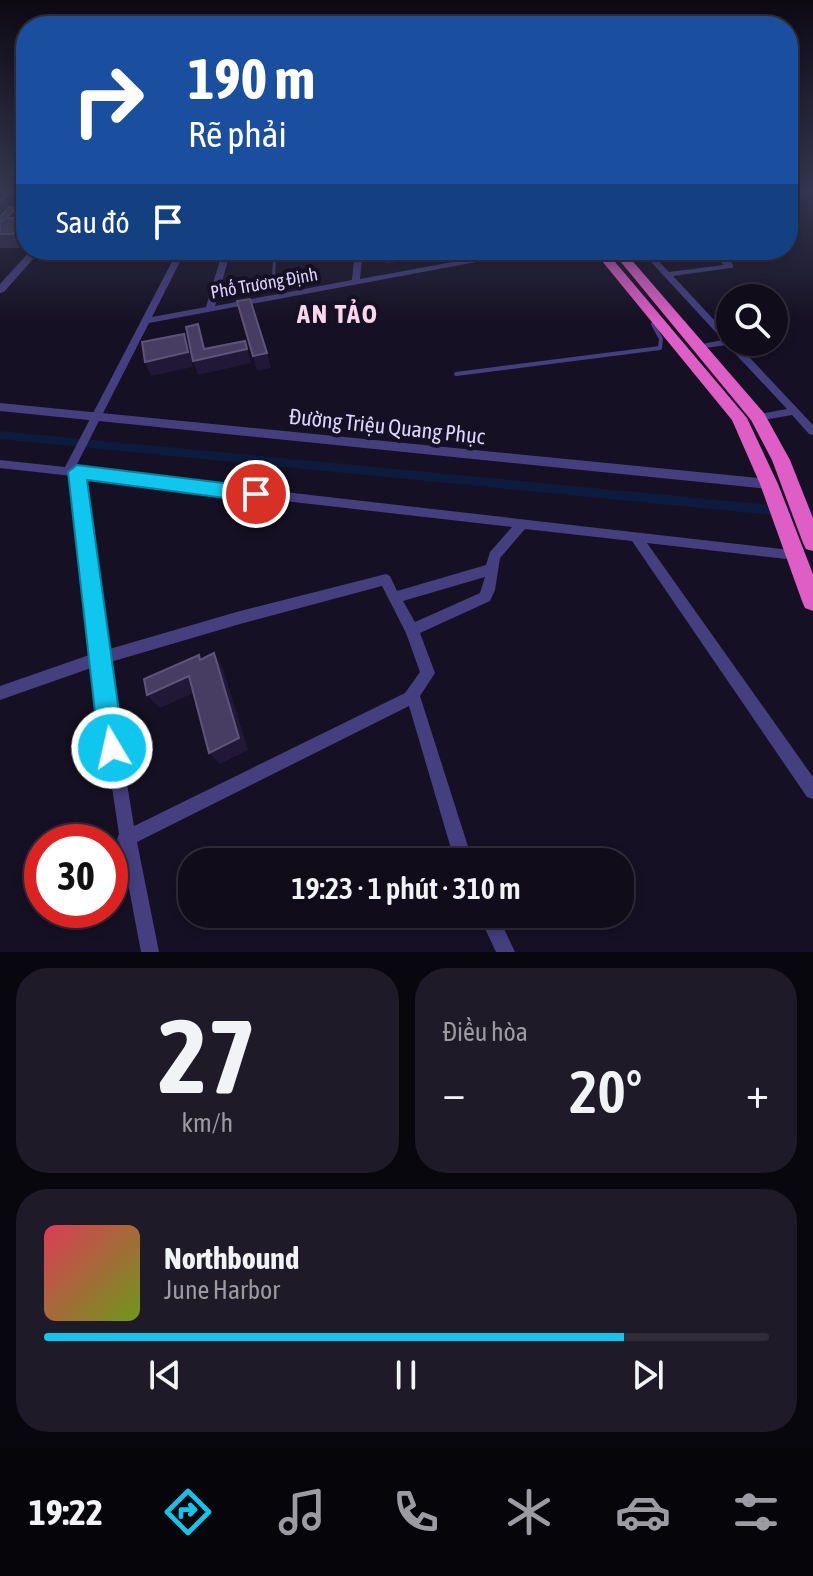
<!DOCTYPE html>
<html lang="vi">
<head>
<meta charset="utf-8">
<style>
  body { margin:0; font-family:"Asap Condensed",sans-serif; background:#1e1a27; color:#f1f3f6; height:100vh; display:flex; flex-direction:column; font-size:30px; white-space:nowrap }
  * { box-sizing:border-box; margin:0 }
  p { font-size:26px; color:#9c9ba2 }
  .icon { flex:none; width:44px; height:44px; fill:none; stroke:currentColor; stroke-width:2; stroke-linecap:round; stroke-linejoin:round }
  .map { position:relative; height:952px; overflow:hidden }
  .drawer { display:flex; flex-direction:column; gap:16px; padding:16px; background:#09070e; flex:1 }
  .drawer>* { flex:none }
  .banner { position:absolute; left:16px; top:16px; width:782px; height:244px; border-radius:32px; box-shadow:0 4px 12px #0003,0 0 0 2px #302c39; background:#1a4fa0; color:#fff; overflow:hidden }
  .tools { position:absolute; left:716px; top:284px; display:grid; gap:16px }
  .tools a { display:grid; place-items:center; width:72px; height:72px; border-radius:50%; background:#100c1a; box-shadow:0 4px 12px #0003,0 0 0 2px #302c39; font-size:40px }
  .speed { position:absolute; left:24px; top:824px; display:flex; gap:16px; font-size:40px; font-weight:700; text-align:center }
  .speed>* { display:grid; place-content:center; width:104px; height:104px; border-radius:50%; background:#100c1a; box-shadow:0 4px 12px #0003,0 0 0 2px #302c39; line-height:1 }
  .speed .limit { border:12px solid #d22; background:#fff; color:#111 }
  .pin { position:absolute; display:grid; place-items:center; width:68px; height:68px; color:#fff; margin:-34px; border:4px solid #fff; border-radius:50%; box-shadow:0 2px 8px #0007 }
  .me { position:absolute; width:88px; margin:-44px; rotate:351deg; stroke-linejoin:round; filter:drop-shadow(0 0 6px #0008) }
  .turn { display:flex; align-items:center; gap:28px; height:168px; padding:0 40px; font-size:36px }
  .turn .icon { width:104px; height:104px; stroke-width:2.5 }
  .turn b { display:block; font-size:56px; line-height:68px }
  .then { display:flex; align-items:center; height:76px; padding:0 40px; background:#0003; gap:16px; font-size:30px }
  .big { font-size:60px; font-weight:600; line-height:1.1 }
  .drawer .tile { flex:1; display:flex; flex-direction:column; justify-content:center; gap:12px; min-width:0; padding:0 28px; border-radius:32px; background:#1e1a27 }
  .drawer .dial { align-items:center; gap:0 }
  .dial b { font-size:104px; line-height:1 }
  .song { display:flex; align-items:center; gap:24px }
  .cover { width:96px; height:96px; border-radius:12px; background:linear-gradient(135deg,hsl(350 70% 55%),hsl(80 70% 35%)) }
  .played { height:8px; border-radius:4px; background:linear-gradient(90deg,#0fc7ee 80%,#302c39 80%) }
  .keys { display:flex; justify-content:space-around; direction:ltr }
  .heat { display:flex; justify-content:space-between; align-items:center; font-size:44px; direction:ltr }
  .drawer .tiles { flex:1; display:grid; gap:16px; grid-template-columns:1fr 1fr }
  .tile:last-child { grid-column:span 2 }
  .trip { position:absolute; left:178px; top:848px; width:456px; height:80px; border-radius:32px; background:#100c1a; box-shadow:0 4px 12px #0003,0 0 0 2px #302c39; font-weight:600; line-height:80px; text-align:center }
  .menu { display:flex; height:128px; justify-content:space-around; align-items:center; background:#06050a; color:#9c9ba2 }
  .menu .icon { width:56px; height:56px }
  .menu .current { color:#0fc7ee }
  .menu b { font-size:36px; color:#f1f3f6 }
  .map>svg:first-child { display:block }
</style>
</head>
<body>
<div class="map">
<svg width="813" height="952" viewBox="0 0 813 952">
  <rect width="100%" height="100%" fill="#151023"/>
  <g fill="none" stroke-linecap="round" stroke-linejoin="round">
    <!-- canal -->
    <path fill="#0d1b3f" fill-rule="evenodd" d="M0 431 813 509V519L0 439Z"/>
    <!-- service-far1 -->
    <path stroke="#453e7f" stroke-width="3" d="M273 287 275 250"/>
    <!-- service -->
    <path stroke="#453e7f" stroke-width="4" d="M456 374 660 348 661 339 653 324 657 320"/>
    <!-- minor -->
    <path fill="#453e7f" fill-rule="evenodd" d="M178 250H186L152 317 206 307 223 250H231L215 306 352 280 355 250H363L360 279 518 250H534L530 252 149 323 75 468 799 551 801 555 799 559 795 560 647 543 813 777V799L807 797 632 541 525 529 500 558 495 590 490 601 420 633 435 673 420 696 473 862H455L409 706 137 842 159 952H141L121 846 117 839 119 834 94 667 0 700V686L92 654 72 476 0 468V460L65 467ZM83 478 512 527 490 552 486 565 397 591 390 576 386 574 240 611 106 650ZM485 577 480 593 415 622 403 601ZM382 586 406 633 420 672 405 693 134 826 107 663 240 624Z
      M640 250H648L669 272 724 265 708 250H716L733 264V268H730L673 276 730 337V342H735L813 425V435L809 434 792 415 758 421 754 419 753 417 754 415 787 409 727 345 697 349V345L723 340Z
      M478 914H497L515 952H496Z"/>
    <!-- tertiary -->
    <path fill="#453e7f" fill-rule="evenodd" d="M31 250H41L4 292 0 293V284Z
      M0 403 769 479 774 480 776 484 774 488 769 489 0 411Z"/>
    <!-- trunk -->
    <path fill="#df5ec6" fill-rule="evenodd" d="M593 250H605L747 418 778 484 813 574V611L805 608 802 601 760 484 732 420Z
      M611 250H623L764 413 790 460 813 518V551L806 549 803 543 772 460 751 420Z"/>
  </g>
  <!-- wall -->
  <path fill="#352a50" d="M0 190H26V203H13L22 216 20 218H26V241L20 248H0Z
    M378 250H396V262L386 264Z"/>
  <!-- shaded-wall -->
  <path fill="#201836" d="M9 194 15 207 0 223V202Z
    M17 208 22 216 5 234 0 225Z
    M26 219V241L20 248 13 234Z
    M386 250H396V262L386 264Z
    M436 250H446V253L436 255Z
    M198 324 207 358 247 349 251 363 198 375 193 361Z
    M184 334 189 348 193 367 151 376 145 362Z
    M267 353 271 368 257 371 253 356Z
    M214 653 223 668 248 750 220 764 209 753Z
    M189 676 200 690 160 708 147 695Z"/>
  <!-- building -->
  <path fill="#473c62" stroke="#5e547a" stroke-width="2" d="M0 194H9L0 202Z
    M9 207 17 208 0 223V217Z
    M5 218H26V219L13 234H0V223Z
    M250 299 267 353 253 356 237 301Z
    M198 324 204 349 245 341 247 349 193 361 186 327Z
    M184 334 188 352 145 362 142 342Z
    M214 653 239 738 209 753 189 676 147 695 144 679 199 655 200 660Z"/>
  <!-- sky -->
  <linearGradient id="sky" x2="0" y2="1"><stop stop-color="#0c0913"/><stop offset="0.59" stop-color="#353750"/><stop offset="1" stop-color="#353750" stop-opacity="0"/></linearGradient>
  <rect width="813" height="324" fill="url(#sky)"/>
  <!-- route -->
  <path fill="#0fc7ee" stroke="#0a819b" stroke-width="2" d="M77 465 256 487 265 494 256 502 87 480 124 748 121 757 112 760 103 757 99 748 68 472Z"/>
  <g text-anchor="middle" dominant-baseline="central" stroke-width="8" stroke-linejoin="round" paint-order="stroke">
    <!-- far-street labels -->
    <g font-size="18" fill="#dcd5fc" stroke="#151023">
      <text transform="translate(264 283) rotate(-10)">Phố Trương Định</text>
    </g>
    <!-- street labels -->
    <g font-size="22" fill="#dcd5fc" stroke="#151023">
      <text transform="translate(387 426) rotate(6)">Đường Triệu Quang Phục</text>
    </g>
    <!-- far-district labels -->
    <g font-size="26" font-weight="bold" letter-spacing="2" fill="#fcd6ec" stroke="#151023">
      <text x="338" y="314">AN TẢO</text>
    </g>
  </g>
</svg>
<div class="tools">
<a><svg class="icon" aria-label="search" viewBox="0 0 24 24"><circle cx="10" cy="10" r="6"/><path d="M15 15l6 6"/></svg></a>
</div>
<div class="speed"><div class="limit">30</div></div>
<div class="pin" style="left:256px;top:494px;background:#d93025"><svg class="icon" aria-label="arrive" viewBox="0 0 24 24"><path d="M6 21V4h12l-3 4 3 4H6"/></svg></div>
<svg class="me" style="left:112px;top:748px" viewBox="-20 -20 40 40"><circle r="17" fill="#0fc7ee" stroke="#fff" stroke-width="3"/><path d="M0-11L8 9 0 5-8 9z" fill="#fff"/></svg>
<div class="trip">19:23 · 1 phút · 310 m</div>
<div class="banner">
<div class="turn"><svg class="icon" aria-label="right" viewBox="0 0 24 24"><path d="M7 20v-9h11M14 6l5 5-5 5"/></svg><div><b>190 m</b>Rẽ phải</div></div>
<div class="then">Sau đó<svg class="icon" aria-label="arrive" viewBox="0 0 24 24"><path d="M6 21V4h12l-3 4 3 4H6"/></svg></div>
</div>
</div>
<section class="drawer">
<div class="tiles">
<div class="tile dial"><b>27</b><p>km/h</p></div>
<div class="tile"><p>Điều hòa</p>
<div class="heat"><a>−</a><b class="big">20°</b><a>+</a></div>
</div>
<div class="tile">
<div class="song"><i class="cover"></i><div><b>Northbound</b><p>June Harbor</p></div></div>
<div class="played"></div>
<div class="keys"><svg class="icon" aria-label="previous" viewBox="0 0 24 24"><path d="M18 5L8 12l10 7zM5 5v14"/></svg><svg class="icon" aria-label="pause" viewBox="0 0 24 24"><path d="M8 5v14M16 5v14"/></svg><svg class="icon" aria-label="next" viewBox="0 0 24 24"><path d="M6 5l10 7-10 7zM19 5v14"/></svg></div>
</div>
</div>
</section>
<nav class="menu">
<b>19:22</b>
<svg class="icon current" aria-label="directions" viewBox="0 0 24 24"><path d="M12 3l9 9-9 9-9-9zM9 14v-3h6M13 9l2 2-2 2"/></svg>
<svg class="icon" aria-label="music" viewBox="0 0 24 24"><path d="M9 18V5l10-2v13"/><circle cx="6" cy="18" r="3"/><circle cx="16" cy="16" r="3"/></svg>
<svg class="icon" aria-label="phone" viewBox="0 0 24 24"><path d="M5 4h4l2 5-3 2q2 4 5 5l2-3 5 2v4C11 20 4 13 5 4z"/></svg>
<svg class="icon" aria-label="climate" viewBox="0 0 24 24"><path d="M12 3v18M4 7l16 10M4 17L20 7"/></svg>
<svg class="icon" aria-label="car" viewBox="0 0 24 24"><path d="M5 17H2v-5l4-1 3-4h7l3 4 3 1v5h-3M9 17h6M6 11h13"/><circle cx="7" cy="17" r="2"/><circle cx="17" cy="17" r="2"/></svg>
<svg class="icon" aria-label="filters" viewBox="0 0 24 24"><path d="M4 7h16M4 17h16"/><circle cx="9" cy="7" r="2"/><circle cx="15" cy="17" r="2"/></svg>
</nav>
</body>
</html>
